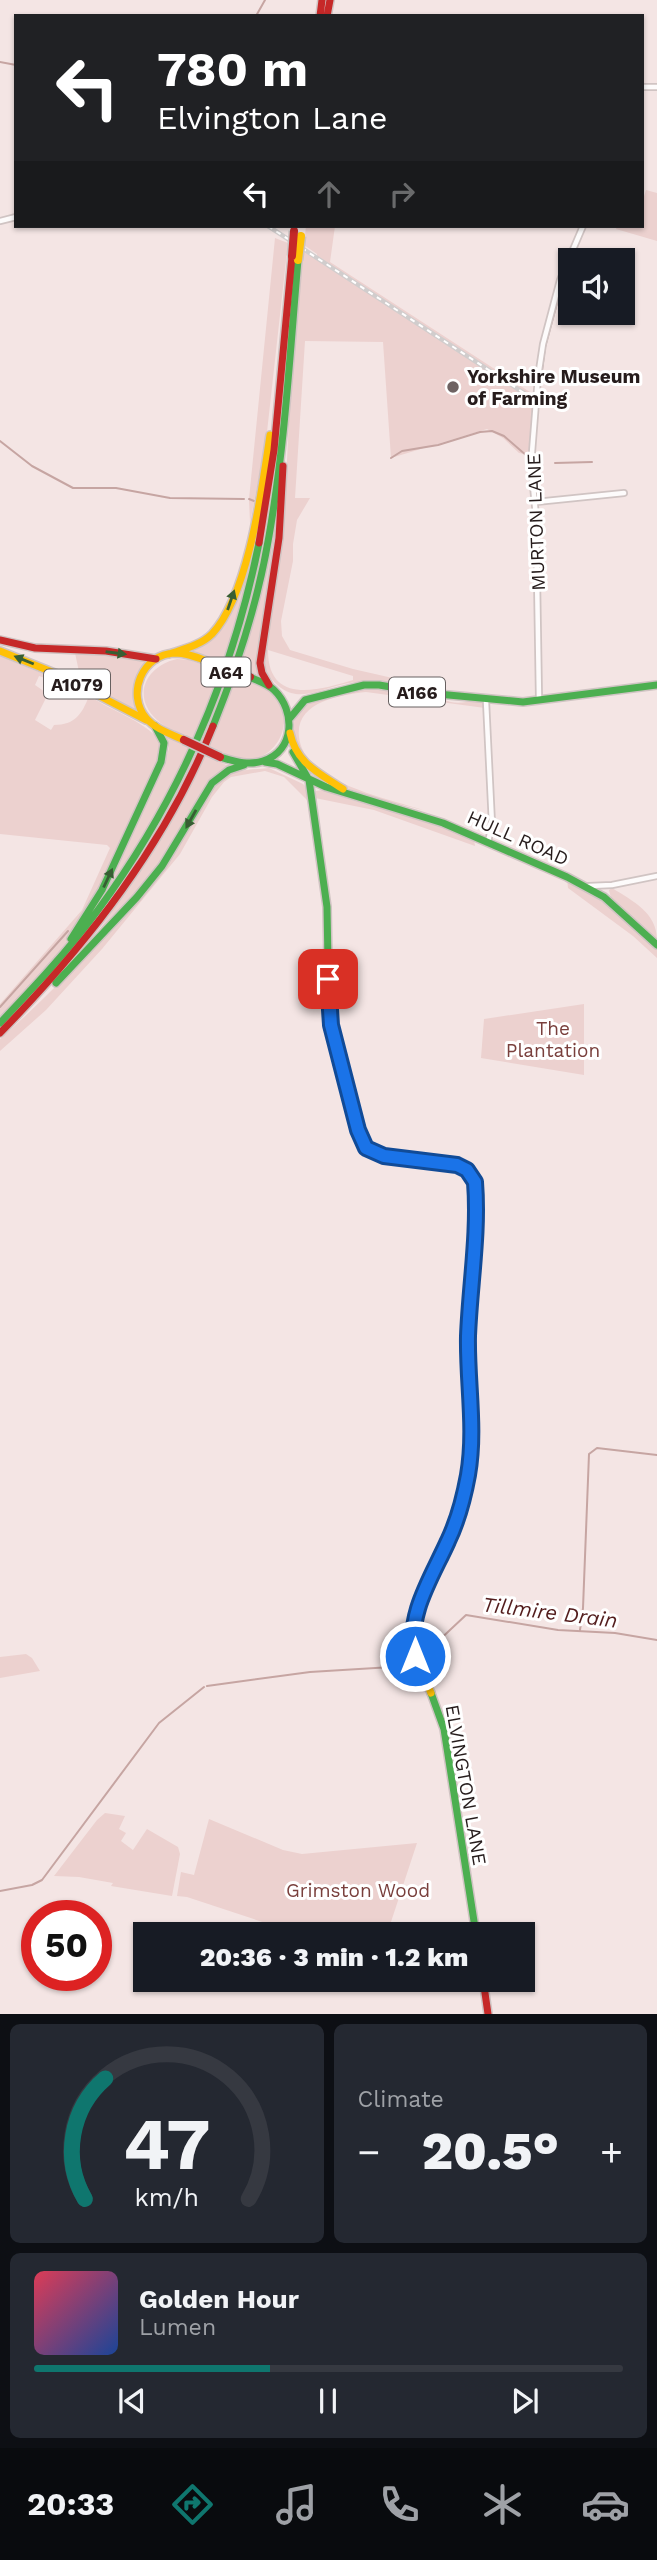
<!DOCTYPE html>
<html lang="en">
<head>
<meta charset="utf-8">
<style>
  body { margin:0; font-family:"Work Sans",sans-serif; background:#242831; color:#f1f3f6; height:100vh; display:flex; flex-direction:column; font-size:26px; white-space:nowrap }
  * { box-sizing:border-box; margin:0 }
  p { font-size:23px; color:#9ea1a6 }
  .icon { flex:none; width:38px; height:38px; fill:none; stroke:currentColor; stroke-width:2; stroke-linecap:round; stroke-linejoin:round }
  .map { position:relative; height:2014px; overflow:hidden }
  .side { display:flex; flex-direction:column; gap:10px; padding:10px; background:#0d0f14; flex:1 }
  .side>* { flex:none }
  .top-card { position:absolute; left:14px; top:14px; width:630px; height:214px; border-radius:0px; box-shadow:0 2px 5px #0004; background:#202124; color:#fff; overflow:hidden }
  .fabs { position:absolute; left:558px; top:248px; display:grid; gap:14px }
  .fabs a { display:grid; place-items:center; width:77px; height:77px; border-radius:0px; background:#171b24; box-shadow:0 2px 5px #0004; font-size:35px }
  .speed { position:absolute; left:21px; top:1900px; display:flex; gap:14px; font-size:35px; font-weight:700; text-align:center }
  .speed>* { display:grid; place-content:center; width:91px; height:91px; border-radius:50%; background:#171b24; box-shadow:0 2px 5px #0004; line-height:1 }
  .speed .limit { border:10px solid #d22; background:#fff; color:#111 }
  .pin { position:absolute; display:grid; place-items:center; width:60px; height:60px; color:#fff; margin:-30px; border-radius:14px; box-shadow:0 4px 10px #0006 }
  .me { position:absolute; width:77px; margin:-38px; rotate:0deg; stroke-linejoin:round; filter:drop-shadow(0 0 5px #0008) }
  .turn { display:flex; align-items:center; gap:24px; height:147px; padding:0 28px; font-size:32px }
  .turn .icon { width:91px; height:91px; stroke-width:2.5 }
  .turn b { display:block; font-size:49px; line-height:60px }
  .lanes { display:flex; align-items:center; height:66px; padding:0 28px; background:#0003; justify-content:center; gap:35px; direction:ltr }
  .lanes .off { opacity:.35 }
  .big { font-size:52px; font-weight:800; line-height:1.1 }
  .side .tile { flex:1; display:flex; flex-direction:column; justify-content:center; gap:10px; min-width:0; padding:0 24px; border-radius:10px; background:#242831 }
  .side .dial { align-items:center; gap:0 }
  .dial svg { height:182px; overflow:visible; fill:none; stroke:#363941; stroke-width:7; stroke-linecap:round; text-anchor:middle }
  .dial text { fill:#f1f3f6; stroke:none }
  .song { display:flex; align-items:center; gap:21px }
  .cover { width:84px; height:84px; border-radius:10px; background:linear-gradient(135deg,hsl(350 70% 55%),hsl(220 70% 35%)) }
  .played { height:7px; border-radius:4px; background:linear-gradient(90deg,#0f766e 40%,#363941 40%) }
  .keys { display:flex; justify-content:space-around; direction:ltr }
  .heat { display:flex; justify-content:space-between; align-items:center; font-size:38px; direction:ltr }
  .side .tiles { flex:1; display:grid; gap:10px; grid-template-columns:1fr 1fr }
  .tile:last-child { grid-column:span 2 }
  .trip { position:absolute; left:133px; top:1922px; width:402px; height:70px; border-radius:0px; background:#171b24; box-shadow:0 2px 5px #0004; font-weight:800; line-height:70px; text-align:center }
  .menu { display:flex; height:112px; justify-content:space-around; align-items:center; background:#090b0e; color:#9ea1a6 }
  .menu .icon { width:49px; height:49px }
  .menu .selected { color:#0f766e }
  .menu b { font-size:32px; color:#f1f3f6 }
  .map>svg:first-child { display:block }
</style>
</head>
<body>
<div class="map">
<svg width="657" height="2014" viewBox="0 0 657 2014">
  <rect width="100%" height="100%" fill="#f4e5e4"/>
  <!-- green -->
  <path fill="#ecd1cf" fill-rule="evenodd" d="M646 190 657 193V241L616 229 617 226H642V203Z
    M306 226H335L330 262 536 396 529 455 519 453 503 438 487 429 391 458 383 342 305 341 295 498H310L297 520 293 544V561L281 621 282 636 290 650 353 669 432 687C407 690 385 682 361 682 321 682 294 718 263 667L284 523 291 377 303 252 317 259V254L304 245ZM268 650 353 676V680C320 690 268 706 268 650Z
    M275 238 288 243 266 441 250 523 249 499Z
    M278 498V525L259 675 238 668Z
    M264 502 253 565 226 664 189 652C205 643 218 634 227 618L261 504Z
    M75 653 110 655 148 662 137 679 139 713 81 681Z
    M0 656 58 680 57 682 39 676 35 685 48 694 35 720 51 730 54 725C75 725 82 714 89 696 114 712 140 719 160 740V755C135 812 112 870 79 924 57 958 27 988 0 1019V1004L82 910 110 848 107 845 0 834Z
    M177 659 190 660 223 673 196 741C183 735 167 730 157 720 131 696 146 666 177 659Z
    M235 677C250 681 264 684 275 696 295 719 280 755 250 760 235 762 221 753 208 747Z
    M367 687 442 698C452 705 464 703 474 700L484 704 485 708 366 692C339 695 295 702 299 737 300 747 306 758 314 765 338 788 391 800 423 810 388 801 317 787 298 753 296 749 295 743 294 738 286 697 338 694 367 687Z
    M165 734 184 742 192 749 162 810 85 927 167 755 169 748Z
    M204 755 231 767 218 774 148 880 97 938 95 936 120 900Z
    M269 768 303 784 306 787 307 800 284 777 265 771 231 777 224 782 212 797 180 854 102 949 46 1010 0 1051V1039C64 982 123 918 176 850 191 830 198 803 215 785 229 769 249 770 269 768Z
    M322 790 355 801 424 819 474 839 475 846 374 810 315 798 316 791Z
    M567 879C601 899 630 921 657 949V958L633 936 568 888Z
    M612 888C633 901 657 913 657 940L611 898 609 890Z
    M584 1004V1075L481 1058 484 1019Z
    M26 1654 32 1658 40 1671 0 1678V1657Z
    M105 1813 125 1816 119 1829 126 1833 121 1841 133 1850 147 1829 178 1847 180 1854 172 1896 111 1886 113 1883 79 1877 54 1876 97 1820Z
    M209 1819 283 1850 302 1854 417 1843 387 1934H299L187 1897 177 1896 181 1872 194 1875Z"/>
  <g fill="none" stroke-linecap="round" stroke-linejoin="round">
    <!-- stream -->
    <path stroke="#c6a5a2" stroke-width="2" d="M256 16 265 0
      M0 62 16 65
      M542 370 545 347 562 285
      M0 441 32 466 73 488H116L170 498 244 499
      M391 458 402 451 438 445 480 432 492 431 504 436 527 456
      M555 463 592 462
      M249 499 254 501
      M0 1007 68 931
      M580 1630 583 1608 589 1454 597 1448 657 1455
      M419 1659 466 1615 558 1630 615 1633 657 1640
      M207 1686 310 1672 408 1666 415 1663
      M0 1891 32 1885 42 1880 159 1723 204 1687"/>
    <defs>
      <path id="street" d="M642 87H657
        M0 221 16 217
        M536 502 624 493
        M539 699 536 516 531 465 538 377 543 344 560 280 583 226
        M486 701 492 824 488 842
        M589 886 612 885 657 876"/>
      <path id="fast" d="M290 718 305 700 364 685H379L427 693 523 702 657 685
        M213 726C238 664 258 602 269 536 285 445 290 352 298 260
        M293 752 309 780 327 907 329 1017 360 1137 366 1148 374 1153C396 1158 470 1156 475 1183 478 1198 473 1223 472 1238
        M220 757C234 761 248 766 263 761 295 751 296 711 274 690 268 684 258 681 250 677
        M265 762 277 764 326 787 443 823 567 877 604 897 657 945
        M71 939 102 890 161 762 164 743 155 726
        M56 983 137 897 162 866 212 783 229 770 244 765
        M0 1023C34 987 68 951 98 910 179 800 232 677 259 543
        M431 1693 444 1729 476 1934"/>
      <path id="slow" d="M0 651 57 674 146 720
        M169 654C184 649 201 645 212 634 249 594 262 488 270 435
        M290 733C296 763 319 773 343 789
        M184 740C171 734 155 729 146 718 126 694 142 654 175 653 189 653 204 660 217 665
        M431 1693 415 1656 413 1643 422 1596 453 1530 468 1471 470 1432 468 1333 472 1238"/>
      <path id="jam" d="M320 16 322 0
        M327 16 330 0
        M259 543 274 450 292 256
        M0 640 35 648 106 651 156 659
        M269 685 262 673 260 663 279 538 283 466
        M0 1033C88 943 166 844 213 726
        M483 1979 488 2014"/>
    </defs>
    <!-- street casing -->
    <use href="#street" stroke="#d0c4c3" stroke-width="8"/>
    <!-- fast casing -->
    <use href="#fast" stroke="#d0c4c3" stroke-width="10"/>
    <!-- slow casing -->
    <use href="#slow" stroke="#d0c4c3" stroke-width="10"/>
    <!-- jam casing -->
    <use href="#jam" stroke="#d0c4c3" stroke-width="10"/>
    <!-- street -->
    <use href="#street" stroke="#fdfbfb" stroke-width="4.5"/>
    <!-- fast -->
    <use href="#fast" stroke="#4caf50" stroke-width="7"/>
    <!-- slow -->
    <use href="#slow" stroke="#ffc107" stroke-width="7"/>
    <!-- jam -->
    <use href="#jam" stroke="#c62828" stroke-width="7"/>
    <defs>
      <path id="rail" d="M268 226 530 397"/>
    </defs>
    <!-- rail casing -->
    <use href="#rail" stroke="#d1cdcd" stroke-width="4.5"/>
    <!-- rail -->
    <use href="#rail" stroke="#fff" stroke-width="2" stroke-dasharray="5" stroke-linecap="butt"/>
    <defs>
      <path id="slow-bridge" d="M298 260 301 236"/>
      <path id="jam-bridge" d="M292 256 294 231
        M217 665 250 677
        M184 740 220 757"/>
    </defs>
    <!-- slow-bridge casing -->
    <use href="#slow-bridge" stroke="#cbc4c4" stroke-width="11" stroke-linecap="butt"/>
    <!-- jam-bridge casing -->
    <use href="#jam-bridge" stroke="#cbc4c4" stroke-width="11" stroke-linecap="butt"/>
    <!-- slow-bridge -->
    <use href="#slow-bridge" stroke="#ffc107" stroke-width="8"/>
    <!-- jam-bridge -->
    <use href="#jam-bridge" stroke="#c62828" stroke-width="8"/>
  </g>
  <!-- one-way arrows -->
  <defs><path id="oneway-solid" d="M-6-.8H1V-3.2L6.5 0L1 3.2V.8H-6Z" transform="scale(1.75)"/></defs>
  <g fill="#375e33">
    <use href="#oneway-solid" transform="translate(231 600) rotate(-71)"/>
    <use href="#oneway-solid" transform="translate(116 653) rotate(8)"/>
    <use href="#oneway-solid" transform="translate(24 660) rotate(-158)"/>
    <use href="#oneway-solid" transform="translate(191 819) rotate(119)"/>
    <use href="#oneway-solid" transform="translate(108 878) rotate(-65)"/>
  </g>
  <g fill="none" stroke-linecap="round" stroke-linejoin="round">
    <defs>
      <path id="route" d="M328 979 331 1025 358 1130 366 1148 384 1156 457 1165 467 1170 475 1182C479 1233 470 1285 468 1336 467 1382 476 1429 468 1475 464 1497 458 1520 448 1541 432 1577 406 1615 415 1656"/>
    </defs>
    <!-- route casing -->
    <use href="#route" stroke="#114b97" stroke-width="18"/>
    <!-- route -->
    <use href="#route" stroke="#1a73e8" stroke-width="12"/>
  </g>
  <!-- markers -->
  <circle fill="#6e6262" stroke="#fff" stroke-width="2.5" cx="453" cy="387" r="7"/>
  <g text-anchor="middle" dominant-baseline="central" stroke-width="6" stroke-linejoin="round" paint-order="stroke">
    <!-- shield labels -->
    <g fill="#fff" stroke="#676060" stroke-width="2">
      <rect x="201.5" y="657.5" width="49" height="29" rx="5"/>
      <rect x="44" y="669.5" width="66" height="29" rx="5"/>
      <rect x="389" y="677.5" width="56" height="29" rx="5"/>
    </g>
    <g font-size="18" font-weight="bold" fill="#261c1c">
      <text x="226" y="672">A64</text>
      <text x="77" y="684">A1079</text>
      <text x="417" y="692">A166</text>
    </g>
    <!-- poi labels -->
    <g font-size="19" font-weight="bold" fill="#261c1c" stroke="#fff" text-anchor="start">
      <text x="467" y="376">Yorkshire Museum<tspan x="467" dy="22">of Farming</tspan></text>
    </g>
    <!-- street labels -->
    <g font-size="19" fill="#261c1c" stroke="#fff">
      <text transform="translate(536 522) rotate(-92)">MURTON LANE</text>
      <text transform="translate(518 838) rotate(24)">HULL ROAD</text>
      <text transform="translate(466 1785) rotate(80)">ELVINGTON LANE</text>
    </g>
    <!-- park labels -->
    <g font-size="19" fill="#793f3c" stroke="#fff">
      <text x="553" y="1028">The<tspan x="553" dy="22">Plantation</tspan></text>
      <text x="358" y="1890">Grimston Wood</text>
    </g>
    <!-- water labels -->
    <g font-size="21" font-style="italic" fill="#531d1d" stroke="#fff">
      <text transform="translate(550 1612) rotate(7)">Tillmire Drain</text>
    </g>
  </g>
</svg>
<div class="fabs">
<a><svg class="icon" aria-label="sound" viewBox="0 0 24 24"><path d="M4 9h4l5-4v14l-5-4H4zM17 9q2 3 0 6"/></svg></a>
</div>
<div class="speed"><div class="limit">50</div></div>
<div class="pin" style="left:328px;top:979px;background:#d93025"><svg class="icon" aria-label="arrive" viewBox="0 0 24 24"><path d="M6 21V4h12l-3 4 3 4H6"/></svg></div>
<svg class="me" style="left:415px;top:1656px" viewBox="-20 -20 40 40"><circle r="17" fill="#1a73e8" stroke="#fff" stroke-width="3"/><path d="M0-11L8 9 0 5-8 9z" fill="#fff"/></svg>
<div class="trip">20:36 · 3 min · 1.2 km</div>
<div class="top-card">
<div class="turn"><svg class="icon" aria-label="left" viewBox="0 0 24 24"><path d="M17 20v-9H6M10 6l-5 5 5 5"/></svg><div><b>780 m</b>Elvington Lane</div></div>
<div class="lanes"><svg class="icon" aria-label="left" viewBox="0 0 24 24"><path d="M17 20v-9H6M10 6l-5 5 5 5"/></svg><svg class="icon off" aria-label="ahead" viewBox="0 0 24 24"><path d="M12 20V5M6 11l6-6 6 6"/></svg><svg class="icon off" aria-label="right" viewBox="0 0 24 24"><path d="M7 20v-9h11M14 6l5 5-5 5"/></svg></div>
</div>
</div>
<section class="side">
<div class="tiles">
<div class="tile dial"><svg viewBox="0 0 100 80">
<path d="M14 69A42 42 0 1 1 86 69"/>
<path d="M14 69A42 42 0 0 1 23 16" stroke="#0f766e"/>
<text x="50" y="56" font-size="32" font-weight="700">47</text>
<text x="50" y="72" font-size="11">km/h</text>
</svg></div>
<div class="tile"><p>Climate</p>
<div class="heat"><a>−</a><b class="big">20.5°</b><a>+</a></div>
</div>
<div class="tile">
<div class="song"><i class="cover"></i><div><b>Golden Hour</b><p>Lumen</p></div></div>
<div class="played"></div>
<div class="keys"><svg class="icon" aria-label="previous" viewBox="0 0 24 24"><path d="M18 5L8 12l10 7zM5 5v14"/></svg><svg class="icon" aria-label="pause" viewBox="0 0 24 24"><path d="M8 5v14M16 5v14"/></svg><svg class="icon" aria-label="next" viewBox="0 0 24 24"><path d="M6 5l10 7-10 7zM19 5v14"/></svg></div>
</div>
</div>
</section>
<nav class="menu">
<b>20:33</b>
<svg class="icon selected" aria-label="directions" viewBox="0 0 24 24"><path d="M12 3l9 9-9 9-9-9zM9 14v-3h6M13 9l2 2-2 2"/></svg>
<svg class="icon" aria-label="music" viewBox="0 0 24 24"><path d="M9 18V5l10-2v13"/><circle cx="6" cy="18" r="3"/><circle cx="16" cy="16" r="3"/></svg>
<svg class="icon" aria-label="phone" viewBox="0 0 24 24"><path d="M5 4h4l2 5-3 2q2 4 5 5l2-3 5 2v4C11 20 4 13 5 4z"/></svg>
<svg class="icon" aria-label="climate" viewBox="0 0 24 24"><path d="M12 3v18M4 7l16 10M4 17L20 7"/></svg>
<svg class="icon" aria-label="car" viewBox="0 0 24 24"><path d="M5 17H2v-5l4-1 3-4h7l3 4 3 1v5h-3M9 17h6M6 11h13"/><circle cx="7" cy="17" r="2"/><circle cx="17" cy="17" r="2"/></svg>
</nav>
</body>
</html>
